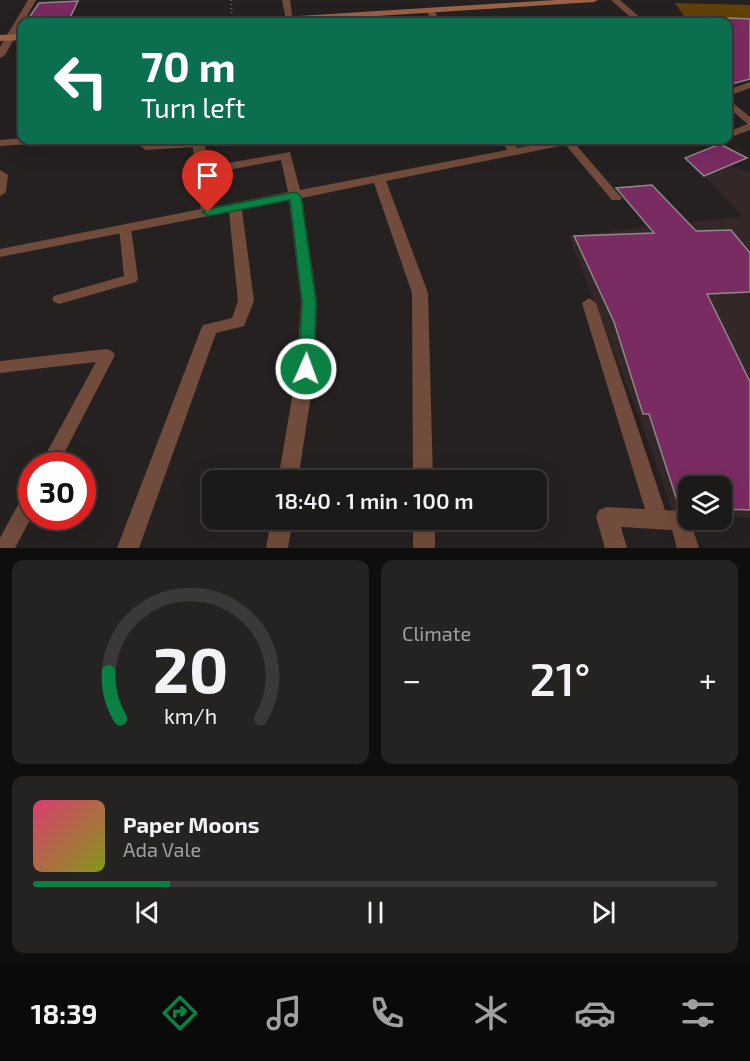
<!DOCTYPE html>
<html lang="en">
<head>
<meta charset="utf-8">
<style>
  body { margin:0; font-family:"Exo 2",sans-serif; background:#252222; color:#f1f3f6; height:100vh; display:flex; flex-direction:column; font-size:22px; white-space:nowrap }
  * { box-sizing:border-box; margin:0 }
  p { font-size:20px; color:#a0a0a2 }
  .icon { flex:none; width:33px; height:33px; fill:none; stroke:currentColor; stroke-width:2; stroke-linecap:round; stroke-linejoin:round }
  .map { position:relative; height:548px; overflow:hidden }
  .sheet { display:flex; flex-direction:column; gap:12px; padding:12px; background:#0f0e0e; flex:1 }
  .sheet>* { flex:none }
  .hud { position:absolute; left:18px; top:18px; width:714px; height:126px; border-radius:12px; box-shadow:0 6px 24px #0002,0 0 0 2px #3a3838; background:#0b6e4f; color:#fff; overflow:hidden }
  .controls { position:absolute; left:678px; top:476px; display:grid; gap:12px }
  .controls a { display:grid; place-items:center; width:54px; height:54px; border-radius:12px; background:#1c1919; box-shadow:0 6px 24px #0002,0 0 0 2px #3a3838; font-size:30px }
  .speed { position:absolute; left:18px; top:452px; display:flex; gap:12px; font-size:30px; font-weight:700; text-align:center }
  .speed>* { display:grid; place-content:center; width:78px; height:78px; border-radius:50%; background:#1c1919; box-shadow:0 6px 24px #0002,0 0 0 2px #3a3838; line-height:1 }
  .speed .limit { border:9px solid #d22; background:#fff; color:#111 }
  .pin { position:absolute; display:grid; place-items:center; width:51px; height:51px; color:#fff; margin:-62px -26px; border-radius:50% 50% 50% 0; rotate:-45deg; box-shadow:0 0 6px #0007 }
  .pin .icon { rotate:45deg }
  .me { position:absolute; width:66px; margin:-33px; rotate:2deg; stroke-linejoin:round; filter:drop-shadow(0 0 4px #0008) }
  .turn { display:flex; align-items:center; gap:21px; height:126px; padding:0 24px; font-size:27px }
  .turn .icon { width:78px; height:78px; stroke-width:2.5 }
  .turn b { display:block; font-size:42px; line-height:51px }
  .big { font-size:45px; font-weight:600; line-height:1.1 }
  .sheet .card { flex:1; display:flex; flex-direction:column; justify-content:center; gap:9px; min-width:0; padding:0 21px; border-radius:12px; background:#252222 }
  .sheet .dial { align-items:center; gap:0 }
  .dial svg { height:156px; overflow:visible; fill:none; stroke:#3a3838; stroke-width:7; stroke-linecap:round; text-anchor:middle }
  .dial text { fill:#f1f3f6; stroke:none }
  .song { display:flex; align-items:center; gap:18px }
  .cover { width:72px; height:72px; border-radius:9px; background:linear-gradient(135deg,hsl(340 70% 55%),hsl(70 70% 35%)) }
  .played { height:6px; border-radius:3px; background:linear-gradient(90deg,#0b8043 20%,#3a3838 20%) }
  .keys { display:flex; justify-content:space-around; direction:ltr }
  .heat { display:flex; justify-content:space-between; align-items:center; font-size:33px; direction:ltr }
  .sheet .tiles { flex:1; display:grid; gap:12px; grid-template-columns:1fr 1fr }
  .card:last-child { grid-column:span 2 }
  .trip { position:absolute; left:202px; top:470px; width:345px; height:60px; border-radius:12px; background:#1c1919; box-shadow:0 6px 24px #0002,0 0 0 2px #3a3838; font-weight:600; line-height:60px; text-align:center }
  .tabs { display:flex; height:96px; justify-content:space-around; align-items:center; background:#0b0a0a; color:#a0a0a2 }
  .tabs .icon { width:42px; height:42px }
  .tabs .selected { color:#0b8043 }
  .tabs b { font-size:27px; color:#f1f3f6 }
  .map>svg:first-child { display:block }
</style>
</head>
<body>
<div class="map">
<svg width="750" height="548" viewBox="0 0 750 548">
  <rect width="100%" height="100%" fill="#262121"/>
  <!-- built -->
  <path fill="#342728" d="M731 167 750 172V518L722 516V486H688V514L673 513 641 421 569 236 743 216 705 177Z"/>
  <!-- green -->
  <path fill="#614107" d="M675 3 750 5V27L728 26V22H688Z"/>
  <!-- building -->
  <path fill="#7a2b62" stroke="#8e888c" stroke-width="1.5" d="M78 1 68 22H26L39 3Z
    M728 18 750 19V79L728 85Z
    M720 144 747 158 704 176 685 158Z
    M652 185 696 231 731 230 750 253V292L707 294 750 382V510L722 509V486H688V507H679L649 414H643L614 322 574 236 654 233 616 188Z"/>
  <g fill="none" stroke-linecap="round" stroke-linejoin="round">
    <!-- path -->
    <path stroke="#635f5f" stroke-width="2" stroke-dasharray="1 3" stroke-linecap="butt" d="M231 0 232 22"/>
    <!-- service -->
    <path fill="#714b3b" fill-rule="evenodd" d="M282 0H290L293 22 286 20Z
      M750 82V88L728 96V90Z
      M750 123V130L728 138V132Z
      M22 138V140H49L44 143 0 146V140Z
      M564 140H572L620 196 622 198 620 200H612L564 143Z
      M709 140H721L716 143Z
      M125 224 131 228 138 279 136 282 59 304 54 302 52 299 54 296 124 276 119 228Z
      M589 298 596 303 668 519 665 525 658 528 651 525 648 519 582 303Z
      M107 349 112 351 115 355 58 465H40L96 362 0 373V361Z
      M32 490V516L15 548H0V538L25 492Z"/>
    <!-- minor -->
    <path fill="#714b3b" fill-rule="evenodd" d="M28 0H36L5 55 0 58V47Z
      M611 0H620L645 22H636Z
      M427 9H433L441 22H433L426 11Z
      M728 99 750 117V126L728 107Z
      M199 140 205 143 206 167 290 152 300 190 507 150 502 140H512L517 148 560 140H581L575 143 386 181 428 293 433 480H413L412 293 374 183 302 198 317 301 315 369 298 480H278L297 369 301 301 289 200 242 210 254 301 244 326 216 333 139 548H117L201 329 203 325 232 318 238 301 229 212 0 257V249L201 209 194 172 193 147 146 150 140 146 146 142ZM281 160 288 192 214 207 207 174Z
      M0 170 8 175 6 192 0 196Z
      M607 507 680 511 688 514 699 548H677L672 530 621 527 627 548H605L596 517 599 510Z
      M271 519H293L288 548H266Z
      M413 519H435V548H413Z"/>
    <!-- secondary -->
    <path fill="#9d6147" fill-rule="evenodd" d="M556 0H598L594 2 282 22H246L250 19Z
      M22 34V40L0 41V35Z"/>
  </g>
  <!-- route -->
  <path fill="#0b8043" stroke="#07532c" stroke-width="1.5" d="M295 192 301 196 316 302 314 369 312 373H301L299 369 302 302 290 200 208 216 202 212 208 209Z"/>
</svg>
<div class="controls">
<a><svg class="icon" aria-label="layers" viewBox="0 0 24 24"><path d="M12 4l9 5-9 5-9-5zM3 14l9 5 9-5"/></svg></a>
</div>
<div class="speed"><div class="limit">30</div></div>
<div class="pin" style="left:208px;top:212px;background:#d93025"><svg class="icon" aria-label="arrive" viewBox="0 0 24 24"><path d="M6 21V4h12l-3 4 3 4H6"/></svg></div>
<svg class="me" style="left:306px;top:369px" viewBox="-20 -20 40 40"><circle r="17" fill="#0b8043" stroke="#fff" stroke-width="3"/><path d="M0-11L8 9 0 5-8 9z" fill="#fff"/></svg>
<div class="trip">18:40 · 1 min · 100 m</div>
<div class="hud">
<div class="turn"><svg class="icon" aria-label="left" viewBox="0 0 24 24"><path d="M17 20v-9H6M10 6l-5 5 5 5"/></svg><div><b>70 m</b>Turn left</div></div>
</div>
</div>
<section class="sheet">
<div class="tiles">
<div class="card dial"><svg viewBox="0 0 100 80">
<path d="M14 69A42 42 0 1 1 86 69"/>
<path d="M14 69A42 42 0 0 1 8 45" stroke="#0b8043"/>
<text x="50" y="56" font-size="32" font-weight="700">20</text>
<text x="50" y="72" font-size="11">km/h</text>
</svg></div>
<div class="card"><p>Climate</p>
<div class="heat"><a>−</a><b class="big">21°</b><a>+</a></div>
</div>
<div class="card">
<div class="song"><i class="cover"></i><div><b>Paper Moons</b><p>Ada Vale</p></div></div>
<div class="played"></div>
<div class="keys"><svg class="icon" aria-label="previous" viewBox="0 0 24 24"><path d="M18 5L8 12l10 7zM5 5v14"/></svg><svg class="icon" aria-label="pause" viewBox="0 0 24 24"><path d="M8 5v14M16 5v14"/></svg><svg class="icon" aria-label="next" viewBox="0 0 24 24"><path d="M6 5l10 7-10 7zM19 5v14"/></svg></div>
</div>
</div>
</section>
<nav class="tabs">
<b>18:39</b>
<svg class="icon selected" aria-label="directions" viewBox="0 0 24 24"><path d="M12 3l9 9-9 9-9-9zM9 14v-3h6M13 9l2 2-2 2"/></svg>
<svg class="icon" aria-label="music" viewBox="0 0 24 24"><path d="M9 18V5l10-2v13"/><circle cx="6" cy="18" r="3"/><circle cx="16" cy="16" r="3"/></svg>
<svg class="icon" aria-label="phone" viewBox="0 0 24 24"><path d="M5 4h4l2 5-3 2q2 4 5 5l2-3 5 2v4C11 20 4 13 5 4z"/></svg>
<svg class="icon" aria-label="climate" viewBox="0 0 24 24"><path d="M12 3v18M4 7l16 10M4 17L20 7"/></svg>
<svg class="icon" aria-label="car" viewBox="0 0 24 24"><path d="M5 17H2v-5l4-1 3-4h7l3 4 3 1v5h-3M9 17h6M6 11h13"/><circle cx="7" cy="17" r="2"/><circle cx="17" cy="17" r="2"/></svg>
<svg class="icon" aria-label="filters" viewBox="0 0 24 24"><path d="M4 7h16M4 17h16"/><circle cx="9" cy="7" r="2"/><circle cx="15" cy="17" r="2"/></svg>
</nav>
</body>
</html>
